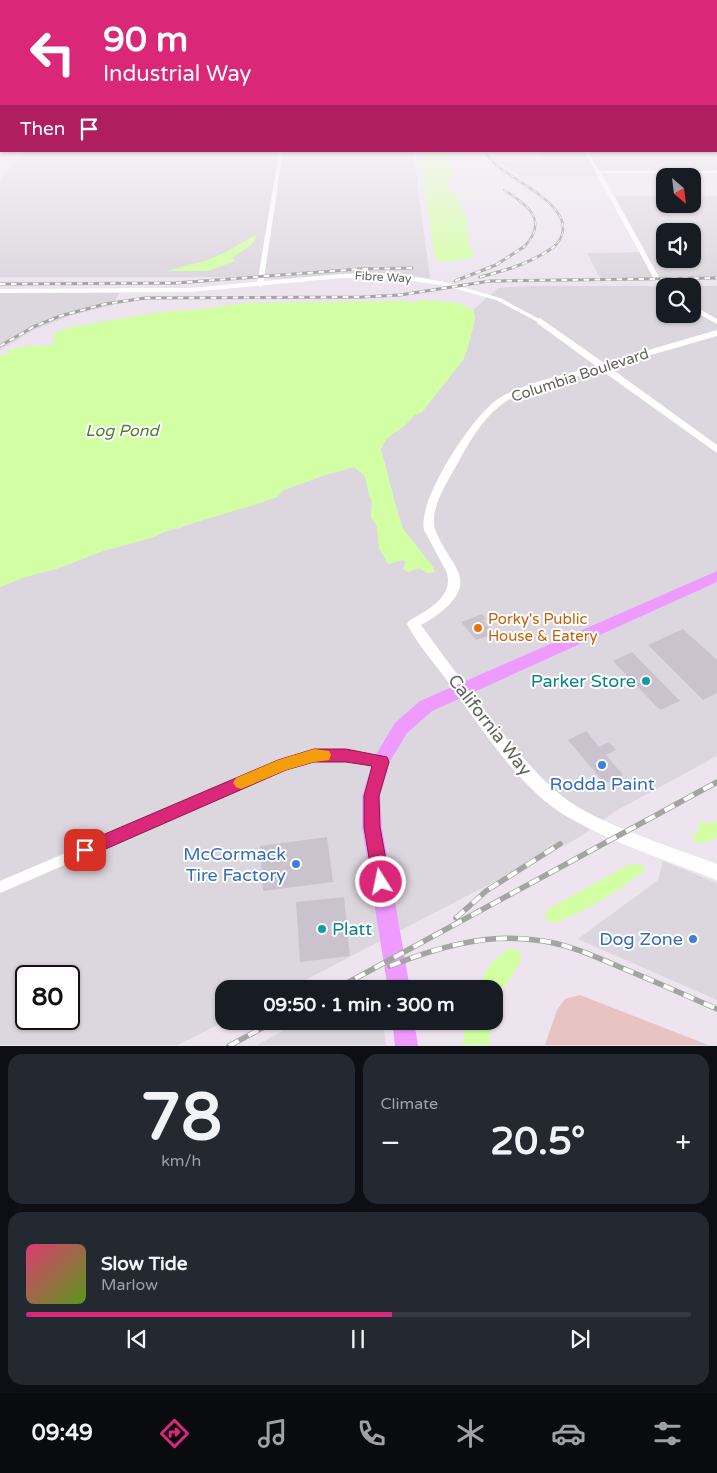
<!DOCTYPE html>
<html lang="en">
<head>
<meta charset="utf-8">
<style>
  body { margin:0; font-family:"Varela Round",sans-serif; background:#242831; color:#f1f3f6; height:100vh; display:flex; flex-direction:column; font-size:19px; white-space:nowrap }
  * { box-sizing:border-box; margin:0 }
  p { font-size:16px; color:#9ea1a6 }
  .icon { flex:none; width:28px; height:28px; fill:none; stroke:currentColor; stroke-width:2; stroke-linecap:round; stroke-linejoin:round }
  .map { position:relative; height:1046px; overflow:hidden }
  .details { display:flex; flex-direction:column; gap:8px; padding:8px; background:#0d0f14; flex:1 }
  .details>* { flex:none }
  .banner { position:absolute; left:0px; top:0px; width:718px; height:152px; box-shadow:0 1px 4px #0004; background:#db2777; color:#fff; overflow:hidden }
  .needle { width:32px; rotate:152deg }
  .buttons { position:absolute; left:656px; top:168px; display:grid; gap:10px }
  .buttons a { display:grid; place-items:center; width:45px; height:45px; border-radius:10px; background:#171b24; box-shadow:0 1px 4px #0004; font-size:25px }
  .speed { position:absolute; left:15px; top:965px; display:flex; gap:10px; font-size:25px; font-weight:700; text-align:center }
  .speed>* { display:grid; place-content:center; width:65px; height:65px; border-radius:50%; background:#171b24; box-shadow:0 1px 4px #0004; line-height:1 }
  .speed .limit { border:2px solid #111; border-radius:8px; background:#fff; color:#111 }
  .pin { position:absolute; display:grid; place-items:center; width:42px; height:42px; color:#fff; margin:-21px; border-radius:10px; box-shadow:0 2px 8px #0006 }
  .me { position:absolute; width:55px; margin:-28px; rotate:350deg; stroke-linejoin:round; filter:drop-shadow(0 0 4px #0008) }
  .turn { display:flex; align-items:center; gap:18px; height:105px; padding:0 20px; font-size:22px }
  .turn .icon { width:65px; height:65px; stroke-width:2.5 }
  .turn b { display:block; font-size:35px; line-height:42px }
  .then { display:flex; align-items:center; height:48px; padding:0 20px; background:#0003; gap:10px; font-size:19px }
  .big { font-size:38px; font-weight:800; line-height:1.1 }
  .details .widget { flex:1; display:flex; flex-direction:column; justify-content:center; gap:8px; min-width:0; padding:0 18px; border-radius:15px; background:#242831 }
  .details .dial { align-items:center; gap:0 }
  .dial b { font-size:65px; line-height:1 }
  .song { display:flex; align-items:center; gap:15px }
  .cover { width:60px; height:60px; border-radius:8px; background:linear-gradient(135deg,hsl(340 70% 55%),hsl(90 70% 35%)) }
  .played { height:5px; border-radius:2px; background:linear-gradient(90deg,#db2777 55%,#363941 55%) }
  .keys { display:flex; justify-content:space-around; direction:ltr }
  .heat { display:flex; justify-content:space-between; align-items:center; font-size:28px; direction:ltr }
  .details .tiles { flex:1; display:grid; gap:8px; grid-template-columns:1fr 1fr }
  .widget:last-child { grid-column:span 2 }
  .trip { position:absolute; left:215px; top:980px; width:288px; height:50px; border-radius:15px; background:#171b24; box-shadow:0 1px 4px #0004; font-weight:800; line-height:50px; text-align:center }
  .menu { display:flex; height:80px; justify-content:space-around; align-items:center; background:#090b0e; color:#9ea1a6 }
  .menu .icon { width:35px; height:35px }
  .menu .selected { color:#db2777 }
  .menu b { font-size:22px; color:#f1f3f6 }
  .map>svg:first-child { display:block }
</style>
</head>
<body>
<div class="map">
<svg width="717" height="1046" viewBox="0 0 717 1046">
  <rect width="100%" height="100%" fill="#ede4ef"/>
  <!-- industrial -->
  <path fill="#dcd7de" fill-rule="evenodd" d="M717 140V170H605L608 176H520L498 161H543L539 151H716Z
    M25 151H413L430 278 396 274 356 273 278 279 236 277H0V182Z
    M615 196H665V204H692L693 196H717V277L600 278 587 253 646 252ZM665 231H692V259H665Z
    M525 286H717V756L614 812 580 837 288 989H224L225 1021 178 1045H0V587L25 577 59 568 100 552 154 537 166 531 180 528 325 475 354 467 365 475 369 495 372 501 371 517 377 526 379 548 406 562 403 569 408 572 418 568 428 573 423 555 403 529 396 507 381 449 384 441 392 433 399 430 413 416 422 412 463 360 468 347 474 323 475 316 473 310 498 288ZM665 286H692V314H665ZM26 976H69V1019H26Z
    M0 293H119L113 305 69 316 34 330 0 350Z
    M663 861 717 883V1000L578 939 658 880Z
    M301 1021H383L386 1045H257Z"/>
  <!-- green -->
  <path fill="#e7c3c1" d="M580 995 708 1045H545L557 1010 565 999Z"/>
  <!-- water -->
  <path fill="#d2ffa4" d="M419 151H448L453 175 447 182 450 192 458 195 482 197H456L467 219 468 241 474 254 470 258 444 262 435 258Z
    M257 234C255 246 242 250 232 258L235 261 208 271H166L205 261 228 251Z
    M421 300 459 303 473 310 475 316 474 323 468 347 463 360 422 412 413 416C405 430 387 432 381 449L396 507 403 529 433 567 435 572 428 573 418 568 409 572 403 569 406 562 403 560 388 564 379 548 377 526 371 517 372 501 369 495 365 476 354 467 325 475 283 490 277 497 254 505 166 531 154 537 100 552 59 568 25 577 0 587V356L8 355 7 351C13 349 21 347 28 346 39 346 45 348 56 342L52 336 61 330 73 327 161 312 204 309 245 303 407 301 413 303Z
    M700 821 710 824 717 821V837L703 843 695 842 692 837 698 831Z
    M640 864 645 867V870C617 892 588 910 555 923L545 919 547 910 628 865Z
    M510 948 517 950 522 957 518 966 504 987 494 1013V989H475L493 961Z
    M465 1021H491L489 1045H463Z"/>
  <!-- building -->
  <path fill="#cac2cd" d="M482 614 486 619 483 620 494 634 476 640 461 622Z
    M683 629 717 660V693L703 700 648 645Z
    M632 652 680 701 660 710 613 661Z
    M586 731 599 747 609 742 616 750 606 755 623 775 605 784 568 740Z
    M327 837 333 882 263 891 260 846Z
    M344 897 350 956 300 962 296 902Z"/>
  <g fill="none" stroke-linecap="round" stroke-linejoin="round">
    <!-- minor -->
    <path fill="#fff" fill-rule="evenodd" d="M279 151H283L263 285 260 287 257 285Z
      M584 151H588L599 171H717V173H601L659 277 666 286 665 291 663 290 653 277Z
      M441 281 500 298 543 321 540 323 538 322 496 300 439 284V282Z
      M692 305 717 319V324L692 310Z
      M315 750 346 751 381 756 385 758 387 761 385 764 381 766 346 761 315 760 286 769 0 893V881L279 762Z"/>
    <!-- tertiary -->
    <path fill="#fff" fill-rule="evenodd" d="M341 274 397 275 441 281 445 283 441 285 397 279 341 278 190 292 0 293V289L190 288Z
      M540 318 604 363 717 330V336L609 367 717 445V453L601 370C571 379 526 386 501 405 480 421 466 448 454 470 445 485 433 505 434 523 434 530 439 538 442 544 447 554 455 563 459 574 467 597 437 616 421 625 451 666 481 708 513 746 534 770 555 795 583 810 625 833 672 847 717 864V880C669 861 618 845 573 820 523 794 481 728 449 683 435 664 418 645 407 624L409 621C426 611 456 596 446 571L424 530C417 500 475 411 501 397 529 381 565 375 596 366L537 323V319Z"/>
    <!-- trunk -->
    <path fill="#ef9afe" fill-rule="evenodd" d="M717 571V582L432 711 407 733 389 763 380 796 382 827 410 989H388L362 827V796L375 756 395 723 420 701Z
      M392 1021H414L418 1046H395Z"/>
    <defs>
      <path id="rail-far2" d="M484 151C487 155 490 160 494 163 515 183 590 212 553 248
        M504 190C528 205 550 221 523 248"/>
      <path id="rail-far1" d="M480 277C507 270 532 263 555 246
        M455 281 496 265 525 246
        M0 284 176 283 359 269 412 268
        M0 346 33 327 60 316 105 304 145 298 362 297 400 295 490 281 717 278"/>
      <path id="rail" d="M456 918 486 891 560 844
        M390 966C436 948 485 933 535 940 566 943 594 956 622 968 654 981 685 995 717 1009
        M336 989 717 782
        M229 1046 275 1021"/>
    </defs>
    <!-- rail-far2 casing -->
    <use href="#rail-far2" stroke="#a3a5a2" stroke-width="2.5"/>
    <!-- rail-far1 casing -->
    <use href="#rail-far1" stroke="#a3a5a2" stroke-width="3"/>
    <!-- rail casing -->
    <use href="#rail" stroke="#a3a5a2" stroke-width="5.5"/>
    <!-- rail-far2 -->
    <use href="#rail-far2" stroke="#fff" stroke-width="1" stroke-dasharray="4.5" stroke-linecap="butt"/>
    <!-- rail-far1 -->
    <use href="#rail-far1" stroke="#fff" stroke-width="2" stroke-dasharray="5.5" stroke-linecap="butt"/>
    <!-- rail -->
    <use href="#rail" stroke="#fff" stroke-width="4" stroke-dasharray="11" stroke-linecap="butt"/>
  </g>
  <!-- sky -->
  <linearGradient id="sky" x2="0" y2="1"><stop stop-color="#9fd2cd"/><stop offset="0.49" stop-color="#f7f3f8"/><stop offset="1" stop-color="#f7f3f8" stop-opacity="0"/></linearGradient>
  <rect width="717" height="286" fill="url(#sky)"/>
  <!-- route -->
  <path fill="#db2777" stroke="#8e194d" d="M314 749H346L387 757 389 762 379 796 380 827 390 882 387 888 381 890 376 888 373 882 364 827V796L372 766 346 762H314L286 770 85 858 79 855 77 850 79 845 278 760Z"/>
  <!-- slow -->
  <path fill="#f59e0b" d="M314 749 329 751 331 755 329 760 314 762 286 770 241 789 236 787 233 783 236 778 278 760Z"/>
  <!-- markers -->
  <circle fill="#e8710a" stroke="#fff" stroke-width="2" cx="478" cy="628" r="5"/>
  <g fill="#0f9aa8" stroke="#fff" stroke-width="2">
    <circle cx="646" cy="681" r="5"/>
    <circle cx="322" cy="929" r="5"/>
  </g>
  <g fill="#3f7fe0" stroke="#fff" stroke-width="2">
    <circle cx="602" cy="765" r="5"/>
    <circle cx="296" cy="864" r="5"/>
    <circle cx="693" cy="939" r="5"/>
  </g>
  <g text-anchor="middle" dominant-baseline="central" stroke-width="4" stroke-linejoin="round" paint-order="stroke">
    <!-- far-street labels -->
    <g font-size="12" fill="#60655c" stroke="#fff">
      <text transform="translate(383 277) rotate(3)">Fibre Way</text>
    </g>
    <!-- street labels -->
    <g font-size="15" fill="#60655c" stroke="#fff">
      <text transform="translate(580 375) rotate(-18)">Columbia Boulevard</text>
    </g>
    <!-- food labels -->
    <g font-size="15" fill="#c56008" stroke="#fff" text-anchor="start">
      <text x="488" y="619">Porky's Public<tspan x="488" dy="17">House &amp; Eatery</tspan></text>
    </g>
    <!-- water labels -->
    <g font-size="16" font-style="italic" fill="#517d30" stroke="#fff">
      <text x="122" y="431">Log Pond</text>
    </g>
    <!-- near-culture labels -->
    <g font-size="18" fill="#0d838f" stroke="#fff" text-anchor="end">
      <text x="636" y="681">Parker Store</text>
      <text x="332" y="929" text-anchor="start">Platt</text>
    </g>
    <!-- near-street labels -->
    <g font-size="18" fill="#60655c" stroke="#fff">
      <text transform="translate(490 725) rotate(52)">California Way</text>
    </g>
    <!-- near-shop labels -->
    <g font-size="18" fill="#366cbe" stroke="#fff" text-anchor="end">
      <text x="602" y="784" text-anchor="middle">Rodda Paint</text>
      <text x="286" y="854">McCormack<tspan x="286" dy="21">Tire Factory</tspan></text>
      <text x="683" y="939">Dog Zone</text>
    </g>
  </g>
</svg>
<div class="buttons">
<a><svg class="needle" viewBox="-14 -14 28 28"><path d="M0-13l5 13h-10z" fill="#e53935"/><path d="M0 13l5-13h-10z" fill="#9ea1a6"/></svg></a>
<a><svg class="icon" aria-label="sound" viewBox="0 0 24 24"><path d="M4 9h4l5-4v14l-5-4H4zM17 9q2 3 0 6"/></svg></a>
<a><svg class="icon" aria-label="search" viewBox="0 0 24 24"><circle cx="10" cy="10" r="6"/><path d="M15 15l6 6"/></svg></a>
</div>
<div class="speed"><div class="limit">80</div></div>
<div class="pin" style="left:85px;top:850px;background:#d93025"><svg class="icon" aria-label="arrive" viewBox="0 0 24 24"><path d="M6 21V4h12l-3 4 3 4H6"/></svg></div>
<svg class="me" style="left:381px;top:882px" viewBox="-20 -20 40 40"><circle r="17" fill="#db2777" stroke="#fff" stroke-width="3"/><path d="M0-11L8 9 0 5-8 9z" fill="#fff"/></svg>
<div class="trip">09:50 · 1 min · 300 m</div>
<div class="banner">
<div class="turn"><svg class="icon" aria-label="left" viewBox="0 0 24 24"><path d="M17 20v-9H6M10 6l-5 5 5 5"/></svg><div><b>90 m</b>Industrial Way</div></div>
<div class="then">Then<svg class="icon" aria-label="arrive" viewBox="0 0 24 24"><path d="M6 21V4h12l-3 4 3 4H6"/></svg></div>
</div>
</div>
<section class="details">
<div class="tiles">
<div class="widget dial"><b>78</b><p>km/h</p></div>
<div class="widget"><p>Climate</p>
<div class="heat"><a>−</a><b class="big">20.5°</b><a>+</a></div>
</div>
<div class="widget">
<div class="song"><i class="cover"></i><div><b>Slow Tide</b><p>Marlow</p></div></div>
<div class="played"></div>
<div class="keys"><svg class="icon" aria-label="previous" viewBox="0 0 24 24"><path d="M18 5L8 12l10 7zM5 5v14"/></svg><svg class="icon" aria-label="pause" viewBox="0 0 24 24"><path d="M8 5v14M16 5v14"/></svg><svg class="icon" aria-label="next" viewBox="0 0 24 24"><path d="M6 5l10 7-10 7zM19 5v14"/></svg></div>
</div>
</div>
</section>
<nav class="menu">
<b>09:49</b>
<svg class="icon selected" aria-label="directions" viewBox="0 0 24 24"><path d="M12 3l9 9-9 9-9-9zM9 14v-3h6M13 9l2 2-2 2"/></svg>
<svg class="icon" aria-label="music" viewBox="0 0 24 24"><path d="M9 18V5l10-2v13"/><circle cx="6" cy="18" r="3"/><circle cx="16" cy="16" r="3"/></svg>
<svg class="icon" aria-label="phone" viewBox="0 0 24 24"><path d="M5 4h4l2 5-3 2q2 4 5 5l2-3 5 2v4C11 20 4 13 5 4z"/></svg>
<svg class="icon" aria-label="climate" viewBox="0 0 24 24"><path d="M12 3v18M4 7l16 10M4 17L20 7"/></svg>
<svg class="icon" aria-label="car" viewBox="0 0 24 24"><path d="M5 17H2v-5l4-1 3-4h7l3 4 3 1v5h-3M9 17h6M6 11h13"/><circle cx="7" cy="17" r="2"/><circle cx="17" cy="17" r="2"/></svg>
<svg class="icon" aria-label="filters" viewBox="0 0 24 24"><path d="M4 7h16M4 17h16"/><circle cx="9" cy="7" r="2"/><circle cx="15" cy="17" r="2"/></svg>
</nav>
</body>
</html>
